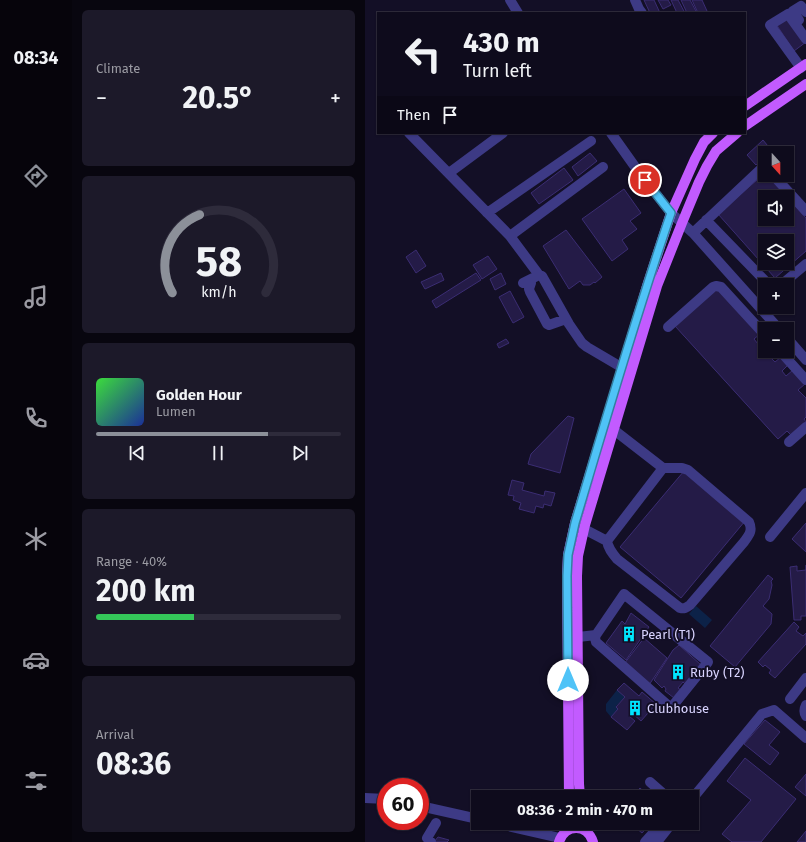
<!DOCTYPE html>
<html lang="en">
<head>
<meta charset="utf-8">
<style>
  body { margin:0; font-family:"Fira Sans",sans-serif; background:#1c1929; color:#f1f3f6; height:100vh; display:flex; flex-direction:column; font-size:15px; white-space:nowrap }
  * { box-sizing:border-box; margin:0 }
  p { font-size:13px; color:#9b9ba3 }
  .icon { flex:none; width:22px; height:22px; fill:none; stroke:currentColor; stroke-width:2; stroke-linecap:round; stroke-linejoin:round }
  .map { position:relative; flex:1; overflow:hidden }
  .panel { display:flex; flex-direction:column; gap:10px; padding:10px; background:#08060f; width:293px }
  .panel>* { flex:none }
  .top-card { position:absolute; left:12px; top:12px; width:369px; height:122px; border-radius:0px; box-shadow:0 1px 3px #0004,0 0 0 1px #2e2b3b; background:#0e0b1c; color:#f1f3f6; overflow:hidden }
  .needle { width:26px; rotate:159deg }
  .controls { position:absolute; left:393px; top:146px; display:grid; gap:8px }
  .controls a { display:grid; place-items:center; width:36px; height:36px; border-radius:0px; background:#0e0b1c; box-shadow:0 1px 3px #0004,0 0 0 1px #2e2b3b; font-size:20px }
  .speed { position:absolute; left:12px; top:778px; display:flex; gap:8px; font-size:20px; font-weight:700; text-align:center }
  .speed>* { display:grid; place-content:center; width:52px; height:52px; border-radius:50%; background:#0e0b1c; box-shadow:0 1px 3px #0004,0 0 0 1px #2e2b3b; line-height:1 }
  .speed .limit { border:6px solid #d22; background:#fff; color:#111 }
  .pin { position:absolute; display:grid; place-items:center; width:34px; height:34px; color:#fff; margin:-17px; border:2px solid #fff; border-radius:50%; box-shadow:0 1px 4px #0007 }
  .me { position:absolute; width:44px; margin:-22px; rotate:0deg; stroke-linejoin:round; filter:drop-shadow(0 0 3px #0008) }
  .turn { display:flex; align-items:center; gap:14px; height:84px; padding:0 20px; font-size:18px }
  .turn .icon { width:52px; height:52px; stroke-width:2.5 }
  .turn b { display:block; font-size:28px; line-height:34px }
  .then { display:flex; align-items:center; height:38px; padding:0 20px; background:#0003; gap:8px; font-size:15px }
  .big { font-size:30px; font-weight:700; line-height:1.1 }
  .panel .widget { flex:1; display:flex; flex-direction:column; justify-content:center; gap:6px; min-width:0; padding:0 14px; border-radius:6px; background:#1c1929 }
  .panel .dial { align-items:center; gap:0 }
  .dial svg { height:104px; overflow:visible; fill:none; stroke:#2e2b3b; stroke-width:7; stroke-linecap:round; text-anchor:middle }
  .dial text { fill:#f1f3f6; stroke:none }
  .song { display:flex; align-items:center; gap:12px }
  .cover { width:48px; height:48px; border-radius:6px; background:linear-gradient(135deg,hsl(120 70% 55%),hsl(230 70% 35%)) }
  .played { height:4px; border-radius:2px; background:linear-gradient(90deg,#8c9099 70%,#2e2b3b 70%) }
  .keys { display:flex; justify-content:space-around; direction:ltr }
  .heat { display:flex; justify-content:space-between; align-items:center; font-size:22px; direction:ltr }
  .charge { height:6px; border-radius:3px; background:linear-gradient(90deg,#34c759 40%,#2e2b3b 0) }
  .trip { position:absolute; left:106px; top:790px; width:228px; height:40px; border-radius:0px; background:#0e0b1c; box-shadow:0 1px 3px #0004,0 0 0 1px #2e2b3b; font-weight:700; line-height:40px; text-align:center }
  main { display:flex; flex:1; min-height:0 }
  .menu { display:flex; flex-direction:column; width:72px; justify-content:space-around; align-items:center; background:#06040b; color:#9b9ba3 }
  .menu .icon { width:28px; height:28px }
  .menu .on { color:#8c9099 }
  .menu b { font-size:18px; color:#f1f3f6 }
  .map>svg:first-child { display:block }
</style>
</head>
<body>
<main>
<nav class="menu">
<b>08:34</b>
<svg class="icon on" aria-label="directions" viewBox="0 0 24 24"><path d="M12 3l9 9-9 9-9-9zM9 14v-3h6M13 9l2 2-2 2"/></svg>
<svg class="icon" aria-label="music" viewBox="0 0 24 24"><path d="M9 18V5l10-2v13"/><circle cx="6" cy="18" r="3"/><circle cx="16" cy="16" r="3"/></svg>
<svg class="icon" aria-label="phone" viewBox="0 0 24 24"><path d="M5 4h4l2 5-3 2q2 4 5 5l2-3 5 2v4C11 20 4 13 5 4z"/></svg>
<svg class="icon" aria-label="climate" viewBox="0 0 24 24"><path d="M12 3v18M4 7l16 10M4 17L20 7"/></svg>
<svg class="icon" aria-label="car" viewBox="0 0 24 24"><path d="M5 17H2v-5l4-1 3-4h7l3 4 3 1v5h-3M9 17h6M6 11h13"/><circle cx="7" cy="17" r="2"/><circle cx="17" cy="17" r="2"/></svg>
<svg class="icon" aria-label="filters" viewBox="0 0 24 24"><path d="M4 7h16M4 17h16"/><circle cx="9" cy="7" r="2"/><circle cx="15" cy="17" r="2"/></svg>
</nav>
<section class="panel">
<div class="widget"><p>Climate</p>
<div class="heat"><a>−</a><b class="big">20.5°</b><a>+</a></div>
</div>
<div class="widget dial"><svg viewBox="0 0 100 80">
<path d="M14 69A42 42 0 1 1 86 69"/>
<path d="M14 69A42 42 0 0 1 35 9" stroke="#8c9099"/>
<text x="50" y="56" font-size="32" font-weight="700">58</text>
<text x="50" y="72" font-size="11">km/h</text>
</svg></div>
<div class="widget">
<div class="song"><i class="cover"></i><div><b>Golden Hour</b><p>Lumen</p></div></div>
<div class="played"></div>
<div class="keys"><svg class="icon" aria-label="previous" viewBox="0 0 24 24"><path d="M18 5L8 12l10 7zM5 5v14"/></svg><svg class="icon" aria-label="pause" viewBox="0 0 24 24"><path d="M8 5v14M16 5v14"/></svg><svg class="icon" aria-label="next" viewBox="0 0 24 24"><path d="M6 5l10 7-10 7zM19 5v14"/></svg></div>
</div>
<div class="widget"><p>Range · 40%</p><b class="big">200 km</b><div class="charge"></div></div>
<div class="widget"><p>Arrival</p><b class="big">08:36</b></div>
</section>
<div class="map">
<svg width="441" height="842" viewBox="0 0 441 842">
  <rect width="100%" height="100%" fill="#130f26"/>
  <!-- water -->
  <path fill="#0c2248" d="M331 606 347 620 340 628 324 614Z
    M252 690 260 697 251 706 253 709 246 717 241 711V704Z"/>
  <!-- building -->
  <path fill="#241b47" stroke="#3b2d73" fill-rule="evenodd" d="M279 0H289L295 13H285Z
    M293 0H303L306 5 298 9Z
    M306 0H313L320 13H312Z
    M316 0H325L332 13H322Z
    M327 0H337L342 11 339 13H333Z
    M423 16 441 42 429 51 411 24Z
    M398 140 407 151 405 153H400V157L391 165 382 155Z
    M225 153 232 161 213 176 207 167Z
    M199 168 208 180 174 204 166 193Z
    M400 173V175H403L441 218V251L410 278 353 214ZM400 197H422V219H400ZM400 241H422V263H400Z
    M259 189 276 213 265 221 272 229 257 240 263 249 247 261 217 219Z
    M201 230 237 277 230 283 229 282 225 285H218L215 281 204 289 178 246Z
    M51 250 61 266 51 273 41 257Z
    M123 256 132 269 117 279 108 265Z
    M76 273 79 280 60 289 56 282Z
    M111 273 116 280 71 308 67 301Z
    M136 273 141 284 130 290 125 279Z
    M352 288 395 334 389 339 393 344 399 338 400 340V351H401L400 352 410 362 416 357 423 365 417 371 421 376 428 370 440 384 433 390 441 398V417L439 419 441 422V425L428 437 422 431 413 439 310 326Z
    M145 291 159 317 148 323 134 297Z
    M141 339 144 343 134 348 132 344Z
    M203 416 209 418 195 473 163 464 166 454Z
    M319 471 380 521 316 598 255 547Z
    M147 480 159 483 157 490 179 496 180 491 190 493 186 506 179 504 178 508 171 506 169 513 154 509 156 503 148 500 149 496 143 495Z
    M441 523V552L427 539Z
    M441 565V616H436V620H429L425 567 432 566V571L441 570Z
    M403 575 408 579 406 581 407 585 404 599 398 606 407 614 406 624 370 667 345 646Z
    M266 613 284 627 261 660 241 643 257 621 260 624Z
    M429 622 434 627 431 631 438 636 441 633V644L410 678 404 673 406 670 400 665 398 667 393 662Z
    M279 638 302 658 284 685 259 664Z
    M314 645 336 665 321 685 318 682 313 688 316 690 309 698 300 691 301 689 299 686 297 688 289 680 308 650Z
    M259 683 274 696 277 692 291 704 276 721 267 713 264 716 270 721 262 730 246 717 253 709 251 707 260 697 252 690Z
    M400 720 415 732 404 745 414 753 405 765 379 744Z
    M380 758 431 799 396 842H367L357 834 386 800 362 781Z
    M441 774V796L430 787Z
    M275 788 285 797H266Z
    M269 823H286L277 833 271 828Z
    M441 831V842H432Z
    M73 837 84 840 82 842H69Z"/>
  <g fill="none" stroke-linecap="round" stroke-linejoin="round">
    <!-- minor -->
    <path stroke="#3d3a85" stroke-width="10" d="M145 0 153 13
      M270 0 274 9 277 13
      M434 20 428 11 436 6 441 12
      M436 68 405 25 423 14 441 39
      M44 133 145 236
      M246 133 273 171 306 213 328 233 414 329
      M84 173 138 133
      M408 175 441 211
      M122 213 226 141
      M341 220 404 285
      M328 233 396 169 398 168 400 169
      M174 275 145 236 238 167
      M164 280 166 283 164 289 165 292 182 324 184 325 201 319
      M158 283 174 275 177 276 204 324 217 343 222 347 256 367
      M416 285 441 264
      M303 327 348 287 351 286 356 287 400 335
      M422 338 441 360
      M415 351 441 380
      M249 430 298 468H317L323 470 384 522C388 531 384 535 379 542L325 605C321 608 319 609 315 608L252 559C247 553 243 548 242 541L298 468
      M424 442 441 427
      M219 529 242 541
      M405 537 441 493
      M213 637 231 635 259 594 343 662 306 708 231 642 230 638 231 635
      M425 699 441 678
      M441 705C439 709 439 713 441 716
      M285 782 302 797
      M0 798 21 799
      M327 799 397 714 409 710 441 738
      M55 806 113 819
      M130 823 195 838
      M66 842 62 838 71 823
      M280 842 297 823
      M292 842 307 823"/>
    <!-- major -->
    <path stroke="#c25bff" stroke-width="10" d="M380 106 441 64
      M380 126 441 84
      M204 797 202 576 203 555 210 523 283 283 306 213 330 159 339 142 348 133
      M215 797 214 784 212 576 213 556 220 525 292 286 317 223 334 182 342 166 351 151 372 133
      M194 842C200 824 222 823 228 842"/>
  </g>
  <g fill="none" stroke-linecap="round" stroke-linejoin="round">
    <defs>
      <path id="route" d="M203 680 202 576 203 555 210 523C241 419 271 315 306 213L280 180"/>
    </defs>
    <!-- route casing -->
    <use href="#route" stroke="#337fa1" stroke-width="10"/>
    <!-- route -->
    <use href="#route" stroke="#4fc3f7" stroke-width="7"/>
  </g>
  <!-- icons -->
  <defs>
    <symbol id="building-bare" viewBox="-9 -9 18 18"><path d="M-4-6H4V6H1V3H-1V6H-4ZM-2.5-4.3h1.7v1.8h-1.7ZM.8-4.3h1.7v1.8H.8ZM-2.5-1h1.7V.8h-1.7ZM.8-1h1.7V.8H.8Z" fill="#00e5ff" stroke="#130f26" stroke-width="2.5" paint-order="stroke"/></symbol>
  </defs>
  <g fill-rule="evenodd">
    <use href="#building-bare" x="253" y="623" width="22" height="22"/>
    <use href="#building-bare" x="302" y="661" width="22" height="22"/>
    <use href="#building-bare" x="259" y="697" width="22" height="22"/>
  </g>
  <g text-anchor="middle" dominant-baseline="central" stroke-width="4" stroke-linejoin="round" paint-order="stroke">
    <!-- poi labels -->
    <g font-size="13" fill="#d9d4ff" stroke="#130f26" text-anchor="start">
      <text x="276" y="634">Pearl (T1)</text>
      <text x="325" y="672">Ruby (T2)</text>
      <text x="282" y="708">Clubhouse</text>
    </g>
  </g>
</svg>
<div class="controls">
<a><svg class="needle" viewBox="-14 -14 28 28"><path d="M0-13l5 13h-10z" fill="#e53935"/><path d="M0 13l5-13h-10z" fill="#9b9ba3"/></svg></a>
<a><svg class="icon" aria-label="sound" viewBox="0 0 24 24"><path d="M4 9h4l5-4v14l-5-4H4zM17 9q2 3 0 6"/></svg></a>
<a><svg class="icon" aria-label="layers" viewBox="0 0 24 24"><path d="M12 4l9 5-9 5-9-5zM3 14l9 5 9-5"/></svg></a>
<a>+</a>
<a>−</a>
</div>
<div class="speed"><div class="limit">60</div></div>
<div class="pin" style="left:280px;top:180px;background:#d93025"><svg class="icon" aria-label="arrive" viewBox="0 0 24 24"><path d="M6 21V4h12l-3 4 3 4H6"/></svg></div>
<svg class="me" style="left:203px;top:680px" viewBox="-20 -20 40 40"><circle r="19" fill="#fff"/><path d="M0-13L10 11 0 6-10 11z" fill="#4fc3f7"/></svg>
<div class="trip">08:36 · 2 min · 470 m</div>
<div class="top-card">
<div class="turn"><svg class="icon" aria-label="left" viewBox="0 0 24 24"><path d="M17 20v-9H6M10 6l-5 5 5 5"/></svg><div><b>430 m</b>Turn left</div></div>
<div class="then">Then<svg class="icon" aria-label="arrive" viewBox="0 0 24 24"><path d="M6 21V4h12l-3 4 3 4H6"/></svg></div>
</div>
</div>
</main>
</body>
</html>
